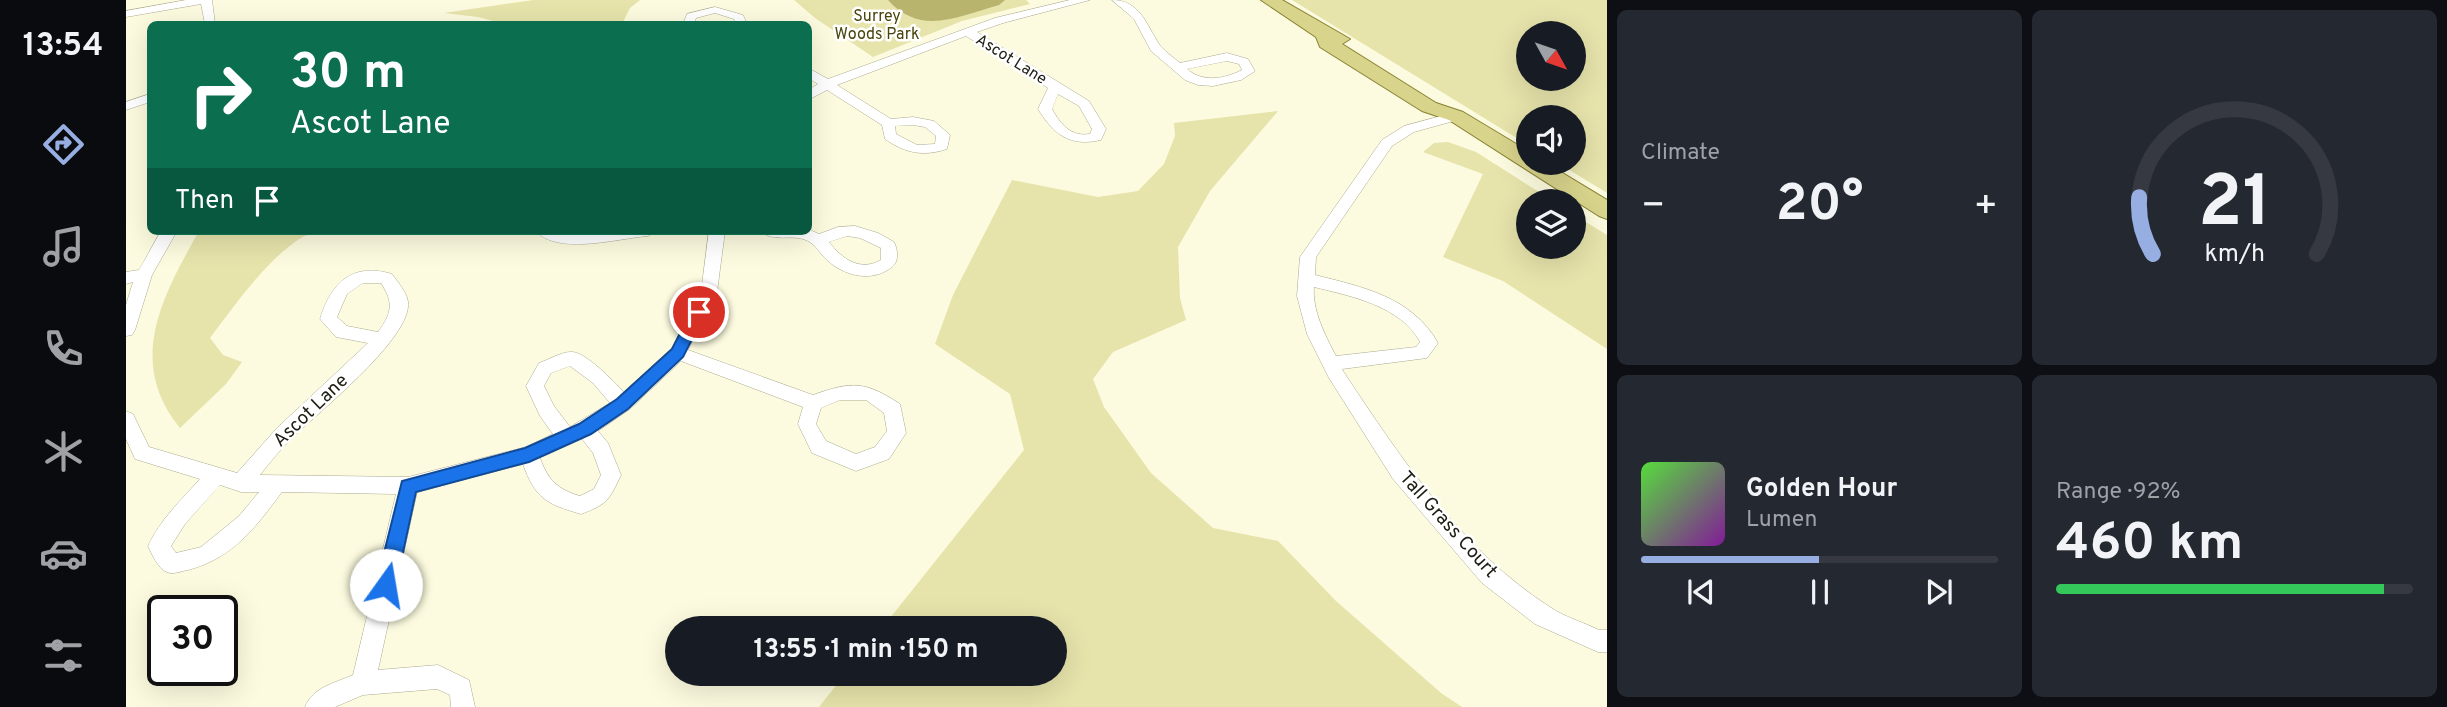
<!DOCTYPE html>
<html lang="en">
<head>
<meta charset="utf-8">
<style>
  body { margin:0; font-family:Overpass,sans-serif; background:#242831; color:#f1f3f6; height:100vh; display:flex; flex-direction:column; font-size:26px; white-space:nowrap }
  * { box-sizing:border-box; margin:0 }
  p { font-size:23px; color:#9ea1a6 }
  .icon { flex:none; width:38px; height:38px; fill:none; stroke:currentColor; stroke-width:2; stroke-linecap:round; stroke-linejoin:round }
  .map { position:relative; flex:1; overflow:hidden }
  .details { display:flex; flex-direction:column; gap:10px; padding:10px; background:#0d0f14; width:840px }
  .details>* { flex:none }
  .hud { position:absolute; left:21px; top:21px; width:665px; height:214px; border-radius:10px; box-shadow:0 7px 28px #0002; background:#0b6e4f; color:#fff; overflow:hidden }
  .needle { width:46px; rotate:130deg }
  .fabs { position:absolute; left:1390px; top:21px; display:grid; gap:14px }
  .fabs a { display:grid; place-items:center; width:70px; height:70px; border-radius:50%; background:#171b24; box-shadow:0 7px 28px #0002; font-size:35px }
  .speed { position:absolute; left:21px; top:595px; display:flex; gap:14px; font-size:35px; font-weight:700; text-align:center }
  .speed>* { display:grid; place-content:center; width:91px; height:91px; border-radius:50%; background:#171b24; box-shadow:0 7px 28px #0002; line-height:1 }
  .speed .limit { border:4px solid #111; border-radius:10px; background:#fff; color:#111 }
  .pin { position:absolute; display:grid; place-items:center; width:60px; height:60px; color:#fff; margin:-30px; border:4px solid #fff; border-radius:50%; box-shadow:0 2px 7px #0007 }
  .me { position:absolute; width:77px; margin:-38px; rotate:13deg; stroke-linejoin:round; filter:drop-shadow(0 0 5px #0008) }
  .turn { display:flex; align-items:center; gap:24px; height:147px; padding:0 28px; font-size:32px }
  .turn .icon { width:91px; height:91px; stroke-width:2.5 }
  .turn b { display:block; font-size:49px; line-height:60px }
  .then { display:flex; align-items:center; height:66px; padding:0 28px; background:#0003; gap:14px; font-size:26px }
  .big { font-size:52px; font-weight:700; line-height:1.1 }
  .details .widget { flex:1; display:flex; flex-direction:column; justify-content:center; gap:10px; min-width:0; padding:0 24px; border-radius:10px; background:#242831 }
  .details .dial { align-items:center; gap:0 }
  .dial svg { height:182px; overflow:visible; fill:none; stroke:#363941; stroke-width:7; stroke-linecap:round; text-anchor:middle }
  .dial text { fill:#f1f3f6; stroke:none }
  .song { display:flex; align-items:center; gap:21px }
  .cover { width:84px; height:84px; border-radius:10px; background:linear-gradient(135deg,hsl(110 70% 55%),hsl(290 70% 35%)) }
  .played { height:7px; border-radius:4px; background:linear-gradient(90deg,#96aee1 50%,#363941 50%) }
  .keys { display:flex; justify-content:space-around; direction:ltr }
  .heat { display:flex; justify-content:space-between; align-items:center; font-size:38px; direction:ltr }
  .charge { height:10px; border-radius:5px; background:linear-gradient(90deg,#34c759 92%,#363941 0) }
  .details .tiles { flex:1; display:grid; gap:10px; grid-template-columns:repeat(2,1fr) }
  .trip { position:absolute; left:539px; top:616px; width:402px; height:70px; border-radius:35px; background:#171b24; box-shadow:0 7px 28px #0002; font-weight:700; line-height:70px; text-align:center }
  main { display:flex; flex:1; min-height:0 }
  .tabs { display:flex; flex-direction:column; width:126px; justify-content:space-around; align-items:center; background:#090b0e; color:#9ea1a6 }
  .tabs .icon { width:49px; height:49px }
  .tabs .active { color:#96aee1 }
  .tabs b { font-size:32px; color:#f1f3f6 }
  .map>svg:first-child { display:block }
</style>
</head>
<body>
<main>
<nav class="tabs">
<b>13:54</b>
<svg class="icon active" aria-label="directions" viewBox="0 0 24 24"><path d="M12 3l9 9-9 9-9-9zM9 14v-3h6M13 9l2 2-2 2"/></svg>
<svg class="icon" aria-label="music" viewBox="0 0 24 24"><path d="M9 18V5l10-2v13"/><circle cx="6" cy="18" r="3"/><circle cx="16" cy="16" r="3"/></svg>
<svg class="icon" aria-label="phone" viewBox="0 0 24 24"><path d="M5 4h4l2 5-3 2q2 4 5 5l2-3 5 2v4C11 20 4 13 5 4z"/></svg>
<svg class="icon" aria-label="climate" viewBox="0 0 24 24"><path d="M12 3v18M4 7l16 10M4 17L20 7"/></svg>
<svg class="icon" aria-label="car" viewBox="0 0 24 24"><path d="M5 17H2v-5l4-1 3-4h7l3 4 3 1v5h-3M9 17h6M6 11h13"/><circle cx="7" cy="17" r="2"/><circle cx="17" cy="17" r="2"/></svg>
<svg class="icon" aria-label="filters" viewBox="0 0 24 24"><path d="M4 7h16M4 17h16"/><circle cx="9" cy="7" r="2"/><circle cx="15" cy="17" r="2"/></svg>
</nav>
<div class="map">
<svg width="1481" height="707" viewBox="0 0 1481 707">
  <rect width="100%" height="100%" fill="#fcfbdf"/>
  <!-- green -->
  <path fill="#e6e3ab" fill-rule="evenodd" d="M407 0H514L504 8 496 24H379L352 17 318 13Z
    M668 0H900L904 4 836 21 747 57 689 18Z
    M1166 0H1481V193L1432 163H1447V117H1402V145ZM1447 33V79H1402V33Z
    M1152 111 1084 191 1052 247 1054 298 1060 320 987 352 967 379 978 407 1025 473 1087 528 1152 541 1210 601 1315 693 1336 707H693L719 674H929V628H756L898 450 884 394 809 344 827 295 886 180 972 197 1012 191 1038 164 1049 136 1048 123Z
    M1322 142 1350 152 1427 201H1402V247H1447V214L1481 235V349L1377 281 1317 257 1357 174 1297 152 1308 143Z
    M73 231H212C201 233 184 232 175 238 141 259 108 306 84 338L97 355 116 362 100 384 54 428C0 362 36 297 73 231Z"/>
  <!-- water -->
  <path fill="#b9b46d" d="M762 0H879L873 5C833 16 795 37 762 0Z"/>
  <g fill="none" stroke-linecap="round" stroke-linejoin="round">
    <defs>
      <path id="street" d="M60 0H86L89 24H79L75 4 0 17V11Z
        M944 0H964L877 23 851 32 963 101 980 129 975 140C944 147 928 135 912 109L922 88 840 36 711 85 765 119 787 117 808 121 824 135 821 149C797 157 779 153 759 139L756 125 701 90 682 100V90L692 84 682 78V68L702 79 869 18ZM932 94 953 106 966 129 964 134C945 137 935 125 926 109ZM787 125 799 127 810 136 809 144 791 145 770 134 769 126Z
        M986 0C1014 0 1020 24 1033 44 1038 51 1047 57 1054 63L1101 53 1122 59 1129 71 1115 80 1087 86 1072 85 1059 80 1025 51 1008 19ZM1101 61 1113 64 1116 70C1098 79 1077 83 1061 69Z
        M589 7 617 15 621 24H610L608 19 589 13 570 18 568 24H557L561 14Z
        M24 94V102L0 110V102Z
        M1330 112 1335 113V119L1288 132 1266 146 1190 257 1189 275C1237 287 1286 297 1312 343L1301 358 1216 369 1219 374C1274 457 1338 553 1424 607 1438 617 1457 622 1473 630H1481V652H1472L1409 624 1356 583 1267 479 1203 378 1181 334 1171 296 1174 257 1256 140 1278 126ZM1188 287C1225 296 1275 306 1294 342L1290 347 1210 356C1199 335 1186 310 1188 287Z
        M729 226 752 233 768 242C772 250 773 262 766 267 746 283 718 276 701 260 692 252 689 242 677 239 664 235 645 242 635 231L682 229 693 234 712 227ZM721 236 734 238 755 248V260C734 272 716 259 703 242Z
        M35 231H51L26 275 9 330 6 335 0 336V305L7 282 0 284V272L13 270Z
        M410 231 456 234 530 231 522 236C494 238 431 256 410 231Z
        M583 231H599L591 292 562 350 687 395C726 381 739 381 774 404L780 433 763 459 730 471 686 453 672 424 677 407 555 361 504 409 472 431 482 443 495 475C483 500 482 504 455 514 420 504 409 498 397 464L291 492 252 670 312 665 343 680 349 707H325L324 695 311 689 237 695 209 707H179C187 687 209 683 227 675L270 494 156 492C129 528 107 558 62 570 55 571 47 575 41 572 32 569 26 554 22 546 34 520 55 500 74 479L9 459 0 439V411L7 414 23 447 111 473 151 428 242 343 210 337 194 319C205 283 226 262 266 274 272 283 284 295 282 307 278 344 194 411 166 438 154 450 144 462 134 475L282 477 400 447 427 434 414 416 400 386 413 363C422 360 435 352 445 352 459 351 488 382 498 392L546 348 575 292ZM237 283H255C268 303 266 313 252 332L221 326 211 317 221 294ZM444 366 467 383 484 403 444 427 428 406 418 386 425 373ZM714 400H740L758 413 761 431 749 447 730 454 700 441 690 424 695 408ZM456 439 467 453 475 475 468 489 454 496C431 489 422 480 414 458ZM94 485 115 492H133L113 516 75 547 50 553 45 546 59 524Z"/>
      <path id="primary" d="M1135 0H1156L1224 39 1216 44 1310 103 1337 112 1402 151V163H1420L1481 200V219L1473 216 1323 120 1296 111 1194 47 1190 37Z"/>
    </defs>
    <!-- street casing -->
    <use href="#street" stroke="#abaa90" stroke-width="1"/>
    <!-- primary casing -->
    <use href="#primary" stroke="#878130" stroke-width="2"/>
    <!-- street -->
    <use href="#street" fill="#fff" fill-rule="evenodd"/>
    <!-- primary -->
    <use href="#primary" fill="#d9d48c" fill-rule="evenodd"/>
  </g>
  <!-- route -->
  <path fill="#1a73e8" stroke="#114b97" stroke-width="2" d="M573 307 580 312 557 357 502 409 465 434 403 462 290 492 270 585 267 592 260 594 253 592 250 585 276 481 399 448 453 424 491 399 546 349 567 308Z"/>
  <g text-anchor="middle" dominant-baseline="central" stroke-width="5" stroke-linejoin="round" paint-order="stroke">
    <!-- far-park labels -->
    <g font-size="16" fill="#48440b" stroke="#fff">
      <text x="751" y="17">Surrey<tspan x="751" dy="18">Woods Park</tspan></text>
    </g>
    <!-- far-street labels -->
    <g font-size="16" fill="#1e1e14" stroke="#fff">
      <text transform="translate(885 60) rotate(32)">Ascot Lane</text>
    </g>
    <!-- street labels -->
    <g font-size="19" fill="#1e1e14" stroke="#fff">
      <text transform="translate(185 411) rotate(-44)">Ascot Lane</text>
      <text transform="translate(1322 525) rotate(48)">Tall Grass Court</text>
    </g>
  </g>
</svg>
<div class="fabs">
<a><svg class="needle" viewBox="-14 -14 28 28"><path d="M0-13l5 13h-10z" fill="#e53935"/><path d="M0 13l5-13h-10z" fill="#9ea1a6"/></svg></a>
<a><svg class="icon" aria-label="sound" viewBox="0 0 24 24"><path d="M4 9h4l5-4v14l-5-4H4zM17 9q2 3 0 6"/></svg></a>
<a><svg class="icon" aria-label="layers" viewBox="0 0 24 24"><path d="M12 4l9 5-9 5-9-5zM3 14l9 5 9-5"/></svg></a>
</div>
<div class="speed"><div class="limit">30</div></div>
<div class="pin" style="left:573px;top:312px;background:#d93025"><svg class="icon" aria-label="arrive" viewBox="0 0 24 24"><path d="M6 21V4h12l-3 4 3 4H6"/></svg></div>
<svg class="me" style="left:260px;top:585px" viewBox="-20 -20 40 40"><circle r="19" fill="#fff"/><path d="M0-13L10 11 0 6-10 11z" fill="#1a73e8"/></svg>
<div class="trip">13:55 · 1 min · 150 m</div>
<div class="hud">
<div class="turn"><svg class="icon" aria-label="right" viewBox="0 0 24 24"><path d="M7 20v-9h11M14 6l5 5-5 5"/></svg><div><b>30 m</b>Ascot Lane</div></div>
<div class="then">Then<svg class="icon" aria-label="arrive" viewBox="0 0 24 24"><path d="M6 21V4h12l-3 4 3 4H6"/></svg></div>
</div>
</div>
<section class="details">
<div class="tiles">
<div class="widget"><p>Climate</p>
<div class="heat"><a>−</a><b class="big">20°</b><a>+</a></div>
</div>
<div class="widget dial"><svg viewBox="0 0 100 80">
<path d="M14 69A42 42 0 1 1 86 69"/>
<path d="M14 69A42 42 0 0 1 8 44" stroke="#96aee1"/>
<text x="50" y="56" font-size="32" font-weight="700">21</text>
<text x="50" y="72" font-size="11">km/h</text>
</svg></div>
<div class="widget">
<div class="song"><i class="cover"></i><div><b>Golden Hour</b><p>Lumen</p></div></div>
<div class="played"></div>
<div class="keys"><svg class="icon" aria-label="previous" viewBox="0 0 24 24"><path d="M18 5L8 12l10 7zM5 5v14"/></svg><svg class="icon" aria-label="pause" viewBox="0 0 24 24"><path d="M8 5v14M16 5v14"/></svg><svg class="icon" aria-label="next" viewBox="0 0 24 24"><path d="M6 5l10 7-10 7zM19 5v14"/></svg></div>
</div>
<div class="widget"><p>Range · 92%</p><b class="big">460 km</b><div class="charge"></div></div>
</div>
</section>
</main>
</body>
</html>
